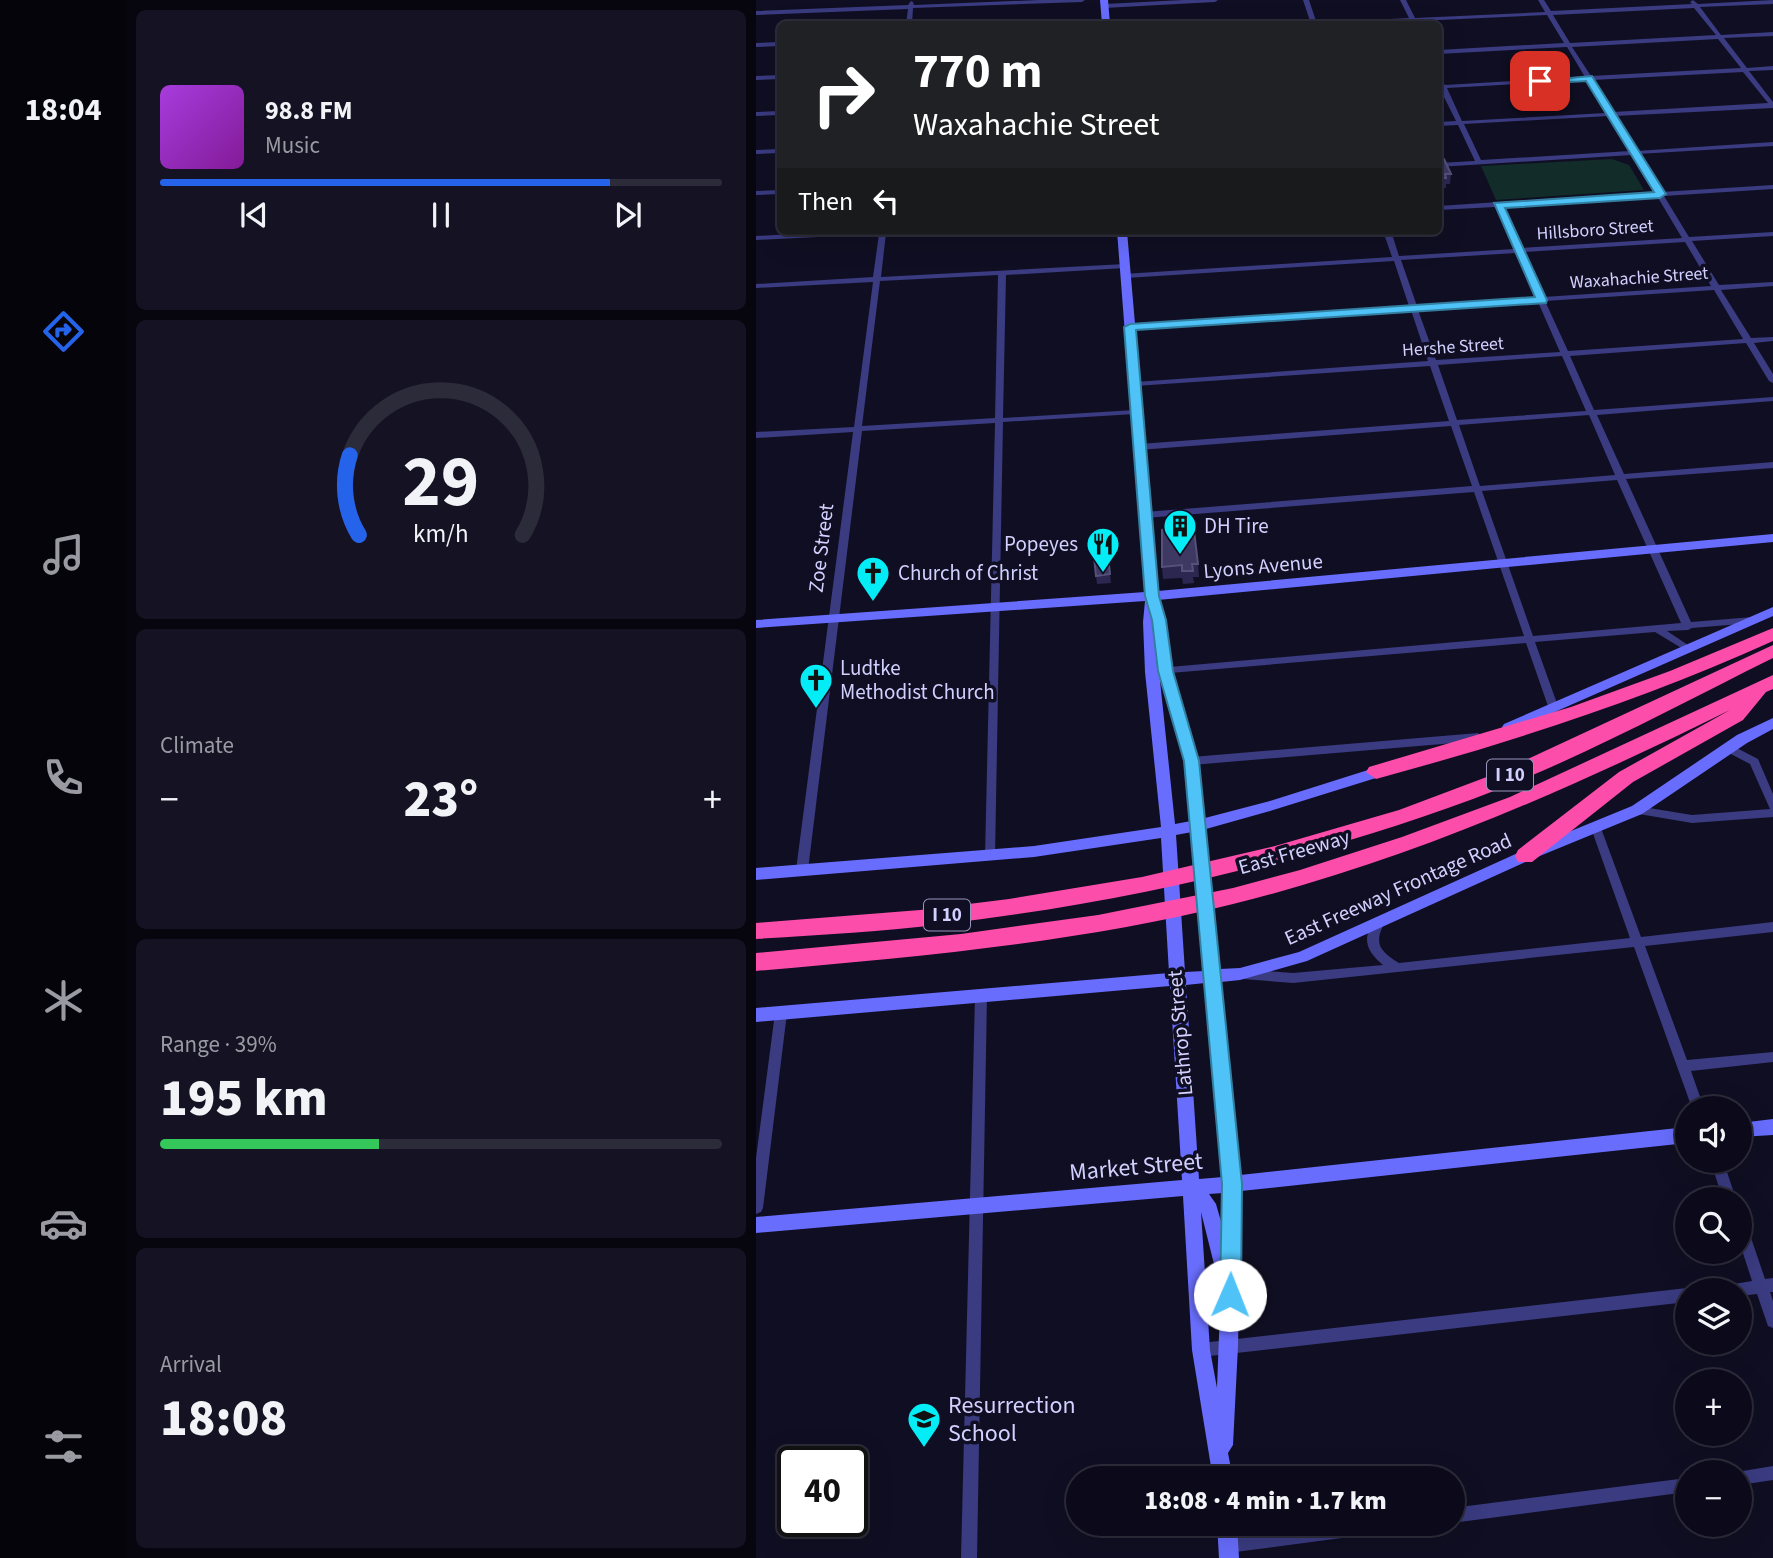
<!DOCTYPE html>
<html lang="en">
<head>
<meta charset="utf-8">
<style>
  body { margin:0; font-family:"Source Sans 3",sans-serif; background:#151323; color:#f1f3f6; height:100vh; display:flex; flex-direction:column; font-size:26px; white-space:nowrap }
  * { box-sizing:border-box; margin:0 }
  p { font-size:23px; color:#9a9aa2 }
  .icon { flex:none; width:38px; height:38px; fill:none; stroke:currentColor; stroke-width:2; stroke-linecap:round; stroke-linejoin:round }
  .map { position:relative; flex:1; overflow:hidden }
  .details { display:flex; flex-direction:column; gap:10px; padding:10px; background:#07060e; width:630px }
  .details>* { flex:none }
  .guide { position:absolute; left:21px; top:21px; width:665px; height:214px; border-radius:10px; box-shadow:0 7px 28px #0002,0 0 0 2px #2c2b39; background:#202124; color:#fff; overflow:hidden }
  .controls { position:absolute; left:919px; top:1096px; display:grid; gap:14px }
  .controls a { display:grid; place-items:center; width:77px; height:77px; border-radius:50%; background:#0c0a1a; box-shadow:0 7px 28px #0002,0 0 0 2px #2c2b39; font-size:35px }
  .speed { position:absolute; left:21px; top:1446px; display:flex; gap:14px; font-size:35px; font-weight:700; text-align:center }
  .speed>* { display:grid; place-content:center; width:91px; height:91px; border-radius:50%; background:#0c0a1a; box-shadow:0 7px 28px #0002,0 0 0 2px #2c2b39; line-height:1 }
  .speed .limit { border:4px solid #111; border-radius:10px; background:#fff; color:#111 }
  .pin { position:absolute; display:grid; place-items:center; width:60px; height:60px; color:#fff; margin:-30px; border-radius:14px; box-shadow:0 4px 10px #0006 }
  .me { position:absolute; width:77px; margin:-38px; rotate:1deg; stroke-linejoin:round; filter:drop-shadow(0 0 5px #0008) }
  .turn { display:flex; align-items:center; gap:24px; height:147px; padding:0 21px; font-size:32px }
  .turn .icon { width:91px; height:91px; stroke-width:2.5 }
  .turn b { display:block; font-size:49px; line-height:60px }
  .then { display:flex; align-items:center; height:66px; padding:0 21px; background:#0003; gap:14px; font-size:26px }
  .big { font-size:52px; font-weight:800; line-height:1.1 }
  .details .widget { flex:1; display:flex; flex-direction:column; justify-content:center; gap:10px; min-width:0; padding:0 24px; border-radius:10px; background:#151323 }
  .details .dial { align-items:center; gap:0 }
  .dial svg { height:182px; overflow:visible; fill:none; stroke:#2c2b39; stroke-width:7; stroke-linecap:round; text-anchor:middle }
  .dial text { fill:#f1f3f6; stroke:none }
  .song { display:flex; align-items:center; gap:21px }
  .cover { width:84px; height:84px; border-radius:10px; background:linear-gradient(135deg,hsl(280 70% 55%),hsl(290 70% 35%)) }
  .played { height:7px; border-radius:4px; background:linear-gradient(90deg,#2563eb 80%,#2c2b39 80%) }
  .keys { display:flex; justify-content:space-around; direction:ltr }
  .heat { display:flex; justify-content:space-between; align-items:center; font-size:38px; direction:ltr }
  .charge { height:10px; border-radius:5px; background:linear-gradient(90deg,#34c759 39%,#2c2b39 0) }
  .trip { position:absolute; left:310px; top:1466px; width:399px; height:70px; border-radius:35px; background:#0c0a1a; box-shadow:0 7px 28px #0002,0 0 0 2px #2c2b39; font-weight:800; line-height:70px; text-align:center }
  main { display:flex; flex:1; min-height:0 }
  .dock { display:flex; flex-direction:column; width:126px; justify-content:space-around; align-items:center; background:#05040a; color:#9a9aa2 }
  .dock .icon { width:49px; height:49px }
  .dock .current { color:#2563eb }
  .dock b { font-size:32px; color:#f1f3f6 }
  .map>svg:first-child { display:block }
</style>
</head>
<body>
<main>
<nav class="dock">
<b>18:04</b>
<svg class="icon current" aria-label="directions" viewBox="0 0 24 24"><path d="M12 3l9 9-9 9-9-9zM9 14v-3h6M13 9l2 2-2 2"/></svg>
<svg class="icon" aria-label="music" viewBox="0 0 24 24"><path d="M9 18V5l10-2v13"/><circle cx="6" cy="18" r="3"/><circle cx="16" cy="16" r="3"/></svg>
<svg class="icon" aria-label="phone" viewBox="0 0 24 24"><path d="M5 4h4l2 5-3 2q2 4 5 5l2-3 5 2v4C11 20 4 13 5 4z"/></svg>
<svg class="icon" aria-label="climate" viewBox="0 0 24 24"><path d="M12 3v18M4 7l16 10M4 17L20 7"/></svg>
<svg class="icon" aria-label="car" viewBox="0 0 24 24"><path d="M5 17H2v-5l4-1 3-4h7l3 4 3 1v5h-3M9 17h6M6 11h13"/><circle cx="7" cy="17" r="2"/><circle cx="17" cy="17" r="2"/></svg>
<svg class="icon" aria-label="filters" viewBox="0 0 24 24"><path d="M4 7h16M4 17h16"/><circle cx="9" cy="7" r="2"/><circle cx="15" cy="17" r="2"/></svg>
</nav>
<section class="details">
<div class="widget">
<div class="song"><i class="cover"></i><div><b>98.8 FM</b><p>Music</p></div></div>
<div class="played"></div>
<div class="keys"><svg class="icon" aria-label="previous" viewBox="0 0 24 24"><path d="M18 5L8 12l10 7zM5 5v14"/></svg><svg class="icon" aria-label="pause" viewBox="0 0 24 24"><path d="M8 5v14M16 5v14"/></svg><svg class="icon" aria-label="next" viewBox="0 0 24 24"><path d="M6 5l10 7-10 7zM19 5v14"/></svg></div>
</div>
<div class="widget dial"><svg viewBox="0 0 100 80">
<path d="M14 69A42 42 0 1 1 86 69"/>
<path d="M14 69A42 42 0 0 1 10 34" stroke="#2563eb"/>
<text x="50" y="56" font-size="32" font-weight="700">29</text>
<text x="50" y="72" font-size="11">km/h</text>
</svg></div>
<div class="widget"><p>Climate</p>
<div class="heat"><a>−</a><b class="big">23°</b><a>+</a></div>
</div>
<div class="widget"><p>Range · 39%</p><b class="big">195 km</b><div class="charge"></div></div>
<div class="widget"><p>Arrival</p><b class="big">18:08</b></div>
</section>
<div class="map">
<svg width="1017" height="1558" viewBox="0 0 1017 1558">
  <rect width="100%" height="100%" fill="#100e22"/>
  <!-- green -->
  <path fill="#112c29" d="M856 159 873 165 888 190 740 200 725 166Z"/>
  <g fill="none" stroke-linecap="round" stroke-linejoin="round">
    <!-- street -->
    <path fill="#3a3b80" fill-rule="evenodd" d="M283 0H329L326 2 157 8 156 24H150L152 9 0 15V11L152 5 155 1 157 2 158 5Z
      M427 0H462L459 2 348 8 345 6 348 4Z
      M547 0H553L561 24H555Z
      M644 0H650L659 18 789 12 782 0H788L795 11 936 4 934 2 937 0 942 4 1017 0V4L944 7 965 35 1017 32V36L968 38 991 68 1017 66V70L993 71 1017 102V108L859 116 880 151 1017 142V146L882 154 905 192 1017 185V189L908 196 933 237 1017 232V236L936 241 963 285 1017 282V286L965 290 995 338 1017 337V341L998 343 1017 374V383L1013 381 990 343 814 356 838 410 1017 397V401L841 415 868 474 1017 462V468L870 479 935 622 997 617 1002 620 997 623 936 628 932 630 911 631 935 647 937 649 932 652 899 632 779 642 803 709 798 713 793 709 770 643 402 674 397 671 402 668 768 636 718 492 389 518 385 515 389 512 716 486 695 426 383 450 379 447 383 444 693 421 674 366 379 386 375 384 379 382 672 361 655 310 374 329 370 327 374 325 653 306 638 261 370 278 366 276 367 274 636 257 627 231H635L643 256 758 249 739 207 682 210V206L899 192 876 155 682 167V163L719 161 702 125 682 126V122L700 121 684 89H682V75L689 85 829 77 811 47 682 54V50L808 43 791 15 661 21 662 24H656L655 22 571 24 574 22 653 18ZM938 8 960 35 814 43 797 15ZM962 39 985 68 835 76 816 47ZM987 72 1012 103 857 112 837 80ZM831 80 850 113 706 121 691 88ZM853 116 874 151 725 160 708 124ZM901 196 926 238 765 248 746 206ZM929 242 955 286 787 297 767 252ZM760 253 780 298 661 306 645 260ZM958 290 987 339 812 351 789 301ZM782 302 804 352 680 360 662 310ZM806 356 830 411 701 420 682 365ZM833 415 859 475 724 486 703 425ZM861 480 925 623 777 636 726 491Z
      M24 42V46L0 47V43Z
      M24 75V79L0 80V76Z
      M24 111V115L0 116V112Z
      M24 149V153L0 154V150Z
      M24 190V194L0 195V191Z
      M90 231H134L130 233 125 277 369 264 373 266 369 268 250 275 247 418 379 410 383 412 379 414 247 422 239 856 238 859H230L229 856 239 423 106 431 52 870 50 873H42L40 870 97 432 0 438V432L98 427 117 282 0 288V284L117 277 123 234 0 240V236ZM242 275 239 418 106 426 124 281Z
      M722 733 727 737 722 741 436 765 431 761 436 757Z
      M973 744 1002 759 1017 794V817L936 823 877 813 876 810 877 807 881 806 936 815 1014 809 994 764 969 751 968 748 969 745Z
      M840 824 844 825 845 828 885 937 1017 922V932L889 946 931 1060 1017 1052V1062L935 1071 948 1108H936L878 947 537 983 487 979 483 977 481 974 483 971 487 969 537 973 627 965C609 950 606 938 619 919L623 917 627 919 629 922C617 944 624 951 643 963L874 938 835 828 836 825Z
      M225 991 229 992 231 996 221 1558H205L219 996 221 992Z
      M25 1008 29 1009 31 1013 7 1208 5 1212 0 1214V1158L19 1013 21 1009Z
      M954 1160H967L980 1199H967Z
      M984 1220 989 1222 991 1226 1009 1279 1017 1278V1292H1014L1017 1301V1328L1012 1326 1001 1294 984 1296V1290H970L972 1285 996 1281 984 1244Z
      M931 1288 934 1290H931V1302L445 1357 440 1355 438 1350 440 1345 445 1343Z
      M1017 1466V1480L984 1485V1472H981Z
      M931 1478V1492L696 1523V1508Z
      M572 1524H638L636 1529 631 1532 472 1553 467 1550 464 1545 467 1540 472 1537Z"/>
    <!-- secondary -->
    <path fill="#686dfd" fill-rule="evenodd" d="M344 0H352L354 24H346Z
      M361 231H371L402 591 1017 534V542L402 600 416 671 443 761 449 818 514 801 631 764 638 769 636 773 514 811 450 829 464 969 484 968 543 952 764 852 876 806 981 735 1017 718V729L991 743 886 814 774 860 551 961 484 980 465 982 484 1175 931 1127V1143L485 1191 482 1346 477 1445 472 1453 477 1479H457L436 1350 427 1196 0 1233V1217L426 1180 414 986 0 1022V1008L413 973 405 838 278 857 0 880V868L278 846 405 827 389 672 387 622 389 601 0 628V620L389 592ZM403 671 429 761 435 821 419 824ZM436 832 448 971 429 972 420 835ZM449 983 467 1177 443 1179 430 985ZM467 1193 466 1225 460 1204 453 1194ZM445 1212 461 1276 465 1283 461 1388 454 1350Z
      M1017 607V616L758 730H748L746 727 748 724Z
      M1017 1119V1135L984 1137V1123Z
      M461 1524H481L483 1558H463Z"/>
    <!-- highway -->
    <path fill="#fc4dab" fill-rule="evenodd" d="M1017 628V641C889 699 756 742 620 779L610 772 613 767 815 707 914 671Z
      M1017 645V658C918 707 820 761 717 799 546 862 367 903 187 924 125 932 62 935 0 939V923L164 910 253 899 386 877 519 846 643 810 744 772Z
      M1017 675V689L1010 692 987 720 877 782 776 862H762L759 856 762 850 863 772 974 710C814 789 651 861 477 904 321 943 160 957 0 971V953L205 934 342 915 477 888 544 870 646 837 754 797Z"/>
  </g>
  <!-- wall -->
  <path fill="#2c2750" d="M682 160 695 174 694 184H690V188H682Z
    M414 529 442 564 443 577H437L438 583 427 584 426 578 407 579 406 567Z
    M352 556 355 583 341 584 338 557Z"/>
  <!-- building -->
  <path fill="#3e3963" stroke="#55517b" stroke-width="2" d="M688 159 695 174H689L690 178H682V160Z
    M437 522 442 564H436L437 571H426V565L406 567V530L414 529 413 523Z
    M352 556 354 574 340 576 338 557Z"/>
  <!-- route -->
  <path fill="#4fc3f7" stroke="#337fa1" stroke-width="2" d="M836 76 910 194 904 198 749 208 791 300 790 303 380 330 403 596 410 620 417 671 443 761 486 1184 485 1295 482 1302 474 1305 467 1302 464 1295 466 1184 428 761 402 671 396 620 389 596 368 327 374 324 779 297 738 203 898 192 830 81 784 84 779 81Z"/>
  <!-- icons -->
  <defs>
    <symbol id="building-pin" viewBox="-11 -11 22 30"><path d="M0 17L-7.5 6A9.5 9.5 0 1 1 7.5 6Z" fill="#04ecf6" stroke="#100e22"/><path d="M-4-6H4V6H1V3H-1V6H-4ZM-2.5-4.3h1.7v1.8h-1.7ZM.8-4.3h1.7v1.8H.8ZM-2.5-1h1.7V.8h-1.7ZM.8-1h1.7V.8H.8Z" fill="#111"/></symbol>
    <symbol id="restaurant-pin" viewBox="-11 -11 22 30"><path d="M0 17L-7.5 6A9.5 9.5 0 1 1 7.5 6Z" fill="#04ecf6" stroke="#100e22"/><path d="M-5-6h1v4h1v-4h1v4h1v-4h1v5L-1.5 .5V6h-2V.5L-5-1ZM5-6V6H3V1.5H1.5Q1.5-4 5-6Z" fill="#111"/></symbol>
    <symbol id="church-pin" viewBox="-11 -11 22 30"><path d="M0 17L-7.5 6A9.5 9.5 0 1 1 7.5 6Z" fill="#04ecf6" stroke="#100e22"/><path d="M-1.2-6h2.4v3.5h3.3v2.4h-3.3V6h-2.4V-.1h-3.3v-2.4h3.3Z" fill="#111"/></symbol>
    <symbol id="school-pin" viewBox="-11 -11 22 30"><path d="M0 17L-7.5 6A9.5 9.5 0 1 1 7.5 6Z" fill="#04ecf6" stroke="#100e22"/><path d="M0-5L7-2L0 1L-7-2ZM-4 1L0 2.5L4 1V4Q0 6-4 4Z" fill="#111"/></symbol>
  </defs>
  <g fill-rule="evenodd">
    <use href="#building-pin" x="405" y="507" width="38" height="52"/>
    <use href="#restaurant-pin" x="328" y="525" width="38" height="52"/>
    <use href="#church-pin" x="98" y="554" width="38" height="52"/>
    <use href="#church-pin" x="41" y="661" width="38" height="52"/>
    <use href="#school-pin" x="149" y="1400" width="38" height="52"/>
  </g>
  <g text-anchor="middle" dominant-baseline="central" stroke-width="7" stroke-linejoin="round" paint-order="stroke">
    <!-- far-street labels -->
    <g font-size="18" fill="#d2d0fe" stroke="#100e22">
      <text transform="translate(839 230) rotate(-4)">Hillsboro Street</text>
      <text transform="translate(883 278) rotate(-4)">Waxahachie Street</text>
      <text transform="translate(697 347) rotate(-4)">Hershe Street</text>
    </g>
    <!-- shield labels -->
    <g fill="#100e22" stroke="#9896bc" stroke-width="2">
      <rect x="731" y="759.5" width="46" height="31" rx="5"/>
      <rect x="168" y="899.5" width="46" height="31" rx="5"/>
    </g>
    <g font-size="19" font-weight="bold" fill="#d2d0fe">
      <text x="754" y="775">I 10</text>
      <text x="191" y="915">I 10</text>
    </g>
    <!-- poi labels -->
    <g font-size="21" fill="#d2d0fe" stroke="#100e22" text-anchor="start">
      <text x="448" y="526">DH Tire</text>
      <text x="322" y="544" text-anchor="end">Popeyes</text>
      <text x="142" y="573">Church of Christ</text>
      <text x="84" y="668">Ludtke<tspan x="84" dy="24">Methodist Church</tspan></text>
    </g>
    <!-- street labels -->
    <g font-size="21" fill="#d2d0fe" stroke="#100e22">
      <text transform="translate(65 548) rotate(-83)">Zoe Street</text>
      <text transform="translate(507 566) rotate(-5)">Lyons Avenue</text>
      <text transform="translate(538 852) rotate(-16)">East Freeway</text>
      <text transform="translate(642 889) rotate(-24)">East Freeway Frontage Road</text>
      <text transform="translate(424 1033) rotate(-95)">Lathrop Street</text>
    </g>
    <!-- near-street labels -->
    <g font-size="24" fill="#d2d0fe" stroke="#100e22">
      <text transform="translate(380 1167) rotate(-5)">Market Street</text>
    </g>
    <!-- near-poi labels -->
    <g font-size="24" fill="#d2d0fe" stroke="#100e22" text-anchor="start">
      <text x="192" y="1405">Resurrection<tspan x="192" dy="28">School</tspan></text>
    </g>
  </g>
</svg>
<div class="controls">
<a><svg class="icon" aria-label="sound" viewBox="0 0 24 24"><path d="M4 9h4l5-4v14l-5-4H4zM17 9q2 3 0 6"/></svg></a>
<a><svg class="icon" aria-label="search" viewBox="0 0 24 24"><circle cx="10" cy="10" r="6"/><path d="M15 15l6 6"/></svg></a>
<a><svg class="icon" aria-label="layers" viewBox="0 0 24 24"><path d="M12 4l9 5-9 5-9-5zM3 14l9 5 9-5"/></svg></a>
<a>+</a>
<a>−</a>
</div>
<div class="speed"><div class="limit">40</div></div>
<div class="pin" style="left:784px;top:81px;background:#d93025"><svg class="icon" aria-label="arrive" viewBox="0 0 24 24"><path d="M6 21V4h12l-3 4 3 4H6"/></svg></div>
<svg class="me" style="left:474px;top:1295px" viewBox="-20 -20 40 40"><circle r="19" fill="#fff"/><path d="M0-13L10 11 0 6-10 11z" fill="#4fc3f7"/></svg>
<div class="trip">18:08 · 4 min · 1.7 km</div>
<div class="guide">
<div class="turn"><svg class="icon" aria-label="right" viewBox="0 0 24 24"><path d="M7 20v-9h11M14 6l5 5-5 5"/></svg><div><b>770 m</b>Waxahachie Street</div></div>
<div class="then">Then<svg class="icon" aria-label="left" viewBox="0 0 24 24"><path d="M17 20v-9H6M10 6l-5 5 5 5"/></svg></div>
</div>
</div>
</main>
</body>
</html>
